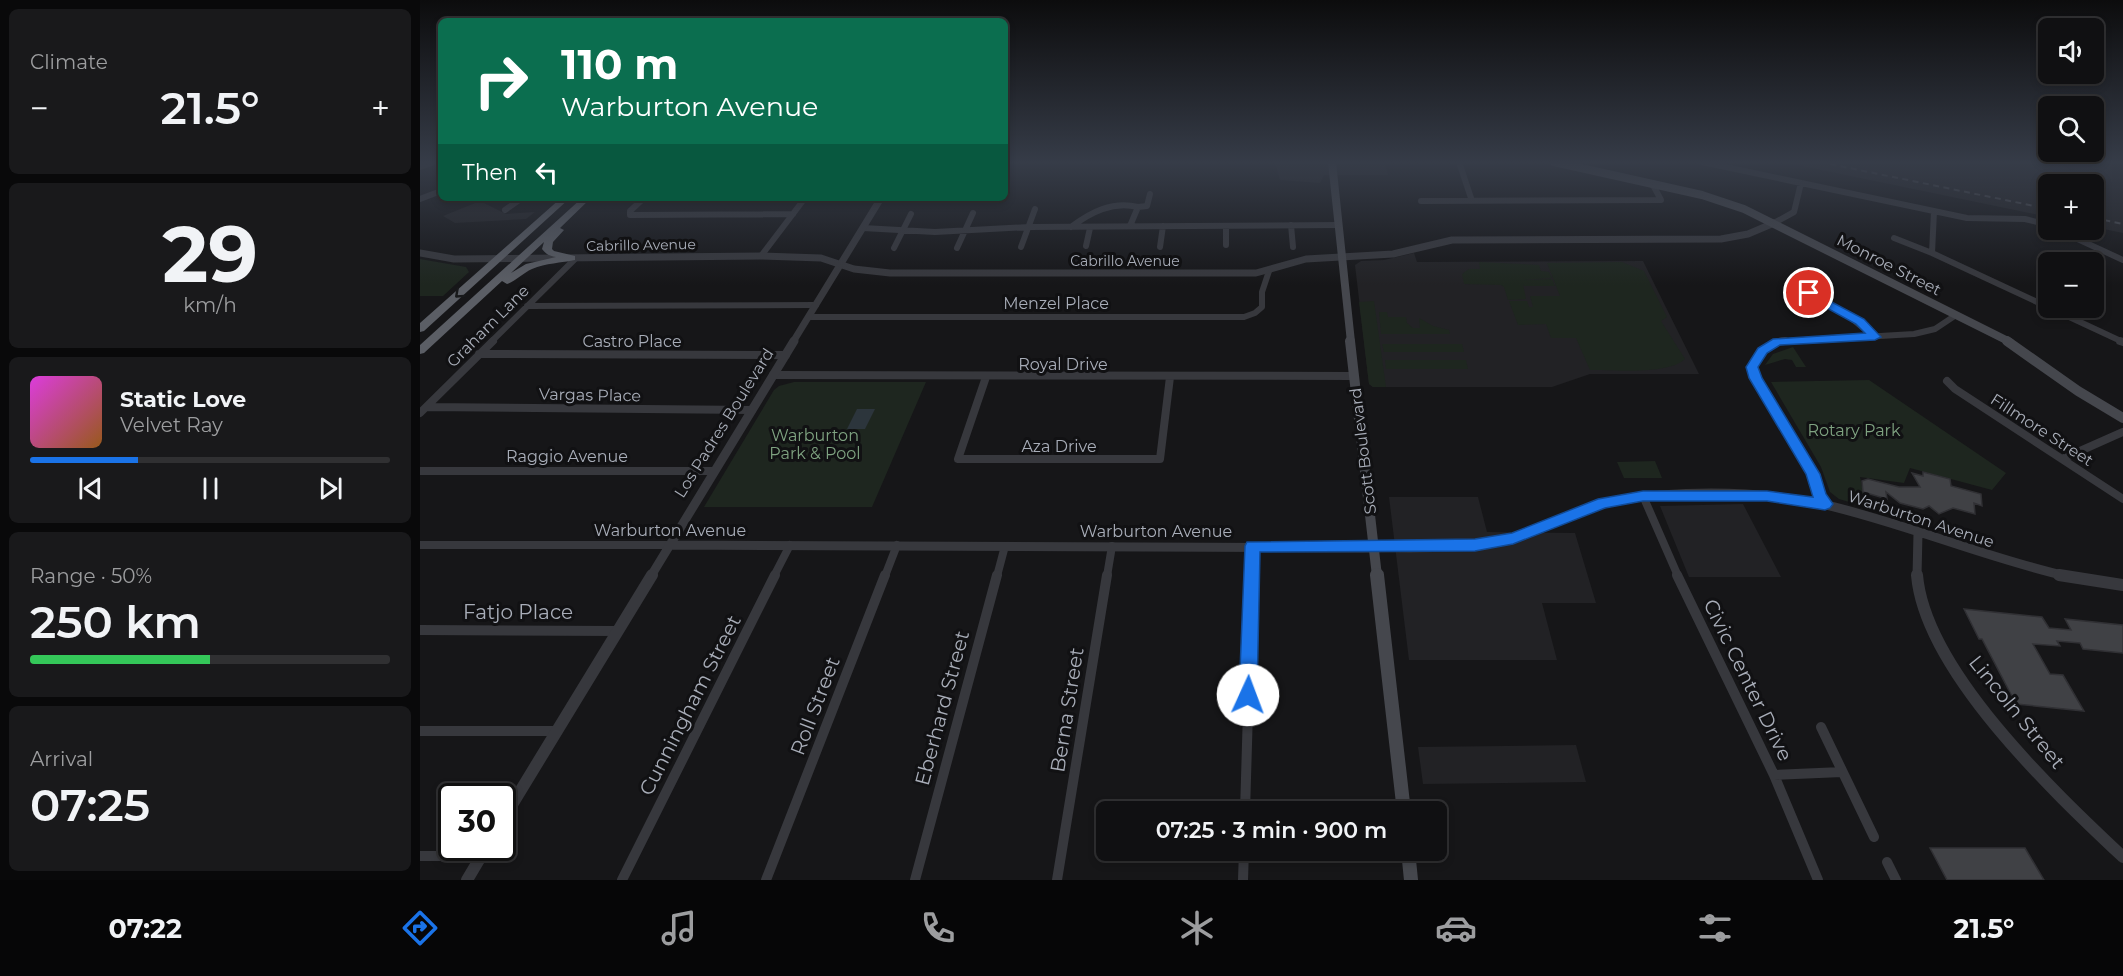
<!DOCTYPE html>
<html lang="en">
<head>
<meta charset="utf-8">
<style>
  body { margin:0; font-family:Montserrat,sans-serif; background:#19191b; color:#f1f3f6; height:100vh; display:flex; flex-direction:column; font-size:22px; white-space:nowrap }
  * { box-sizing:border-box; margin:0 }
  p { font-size:20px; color:#9c9d9f }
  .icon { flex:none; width:33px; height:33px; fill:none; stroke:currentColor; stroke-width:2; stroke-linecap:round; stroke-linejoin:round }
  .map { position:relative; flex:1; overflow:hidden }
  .panel { display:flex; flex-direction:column; gap:9px; padding:9px; background:#09090a; width:420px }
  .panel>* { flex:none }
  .top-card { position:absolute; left:18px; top:18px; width:570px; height:183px; border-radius:9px; box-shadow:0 3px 9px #0003,0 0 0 2px #303032; background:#0b6e4f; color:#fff; overflow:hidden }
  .controls { position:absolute; left:1618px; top:18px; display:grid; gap:12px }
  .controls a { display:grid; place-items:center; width:66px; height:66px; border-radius:9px; background:#101012; box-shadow:0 3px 9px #0003,0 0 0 2px #303032; font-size:30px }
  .speed { position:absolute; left:18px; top:783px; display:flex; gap:12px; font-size:30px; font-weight:700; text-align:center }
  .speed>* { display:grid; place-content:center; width:78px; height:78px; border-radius:50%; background:#101012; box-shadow:0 3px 9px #0003,0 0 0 2px #303032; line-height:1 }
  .speed .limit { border:3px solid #111; border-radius:9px; background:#fff; color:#111 }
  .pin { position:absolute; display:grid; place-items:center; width:51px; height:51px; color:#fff; margin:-26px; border:3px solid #fff; border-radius:50%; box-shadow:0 2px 6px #0007 }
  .me { position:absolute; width:66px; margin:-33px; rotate:2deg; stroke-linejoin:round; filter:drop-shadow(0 0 4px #0008) }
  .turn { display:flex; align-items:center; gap:21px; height:126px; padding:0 24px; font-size:27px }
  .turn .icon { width:78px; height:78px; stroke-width:2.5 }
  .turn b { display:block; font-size:42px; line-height:51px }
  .then { display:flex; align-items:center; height:57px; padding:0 24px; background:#0003; gap:12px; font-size:22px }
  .big { font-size:45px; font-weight:600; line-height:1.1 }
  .panel .card { flex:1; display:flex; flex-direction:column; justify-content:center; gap:9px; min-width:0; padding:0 21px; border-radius:9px; background:#19191b }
  .panel .dial { align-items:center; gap:0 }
  .dial b { font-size:78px; line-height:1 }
  .song { display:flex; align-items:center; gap:18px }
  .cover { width:72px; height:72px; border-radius:9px; background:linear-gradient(135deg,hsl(300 70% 55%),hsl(30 70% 35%)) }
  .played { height:6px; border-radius:3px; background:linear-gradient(90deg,#1a73e8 30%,#303032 30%) }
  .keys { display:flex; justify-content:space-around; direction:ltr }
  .heat { display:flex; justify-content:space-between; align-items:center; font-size:33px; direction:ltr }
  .charge { height:9px; border-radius:4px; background:linear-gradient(90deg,#34c759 50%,#303032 0) }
  .trip { position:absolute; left:676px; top:801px; width:351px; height:60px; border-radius:9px; background:#101012; box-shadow:0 3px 9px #0003,0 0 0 2px #303032; font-weight:600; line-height:60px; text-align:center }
  .menu { display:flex; height:96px; justify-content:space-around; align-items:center; background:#060607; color:#9c9d9f }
  .menu .icon { width:42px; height:42px }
  .menu .selected { color:#1a73e8 }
  .menu b { font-size:27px; color:#f1f3f6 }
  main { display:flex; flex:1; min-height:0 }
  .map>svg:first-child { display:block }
</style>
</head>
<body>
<main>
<section class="panel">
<div class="card"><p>Climate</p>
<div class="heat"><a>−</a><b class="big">21.5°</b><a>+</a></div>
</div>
<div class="card dial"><b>29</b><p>km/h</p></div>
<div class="card">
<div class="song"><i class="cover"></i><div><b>Static Love</b><p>Velvet Ray</p></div></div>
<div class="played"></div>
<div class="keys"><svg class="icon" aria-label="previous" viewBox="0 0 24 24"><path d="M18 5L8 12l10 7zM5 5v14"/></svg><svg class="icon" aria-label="pause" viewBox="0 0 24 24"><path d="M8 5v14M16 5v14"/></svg><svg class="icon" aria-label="next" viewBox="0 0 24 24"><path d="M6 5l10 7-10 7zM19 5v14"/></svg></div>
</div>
<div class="card"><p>Range · 50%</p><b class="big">250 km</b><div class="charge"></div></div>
<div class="card"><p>Arrival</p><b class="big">07:25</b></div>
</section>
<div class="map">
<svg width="1703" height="880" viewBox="0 0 1703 880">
  <rect width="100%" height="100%" fill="#161618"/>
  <!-- built -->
  <path fill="#222225" d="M855 162H965L968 175H904L900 183 860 180Z
    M1363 162H1639L1650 170 1703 162V233L1674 227V184H1629V217Z
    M60 201 86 214 115 212 106 219 35 223 23 216Z
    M994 253 997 262 1223 261 1279 374H1170L1132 387H953L949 384 935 265 941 261 964 260Z
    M969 497H1058L1067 532 1155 533 1176 603H1122L1137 660H989Z
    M1323 504 1361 577H1269L1240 506Z
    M1156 745 1166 782 1003 784 998 747Z"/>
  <!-- green -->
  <path fill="#1e261f" d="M0 259 46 267 49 272 23 296H0Z
    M1059 262 1119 265 1121 271 1129 272 1132 278 1101 280 1132 279 1135 286H1104L1103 284 1106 299 1088 300 1084 287 1081 285 1044 284 1042 274 1049 269H1060Z
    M1202 262 1224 271 1247 317 1241 321 1265 359C1249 375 1192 370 1170 370L1156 338H1131L1126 324 1098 325 1089 301H1107L1109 307H1113L1110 296H1140L1127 263Z
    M954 301 966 387H953L949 384 939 302Z
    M959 312H967L968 317H986L987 323 993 328H1000L999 318 1013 326 1029 330 1030 334H961Z
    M962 344H1042L1044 352H964Z
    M1373 347 1386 367H1376L1372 360 1365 359 1345 365 1353 354Z
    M965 360H1046L1048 369H966Z
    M1449 380 1586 473 1572 490 1490 468 1484 483 1440 477 1446 507 1419 499 1410 492 1401 467 1351 382Z
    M374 382H506L452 507H284L354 390 359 386Z
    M1235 461 1242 478H1204L1197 462Z"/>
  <!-- water -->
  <path fill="#2c353c" d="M437 409H455L445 429H427Z"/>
  <!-- building -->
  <path fill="#404145" stroke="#303034" stroke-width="1.5" d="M1503 472 1530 479 1531 486 1561 494 1562 506 1554 503 1555 514 1533 508 1519 514 1509 506 1503 509 1480 503 1466 492 1467 499 1443 492 1442 481 1448 479 1479 487H1500L1492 473 1503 476Z
    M1544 609 1622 617 1629 628 1651 630 1645 619 1703 625V653L1663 649 1660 643 1637 641 1640 646 1613 644 1630 674 1643 675 1664 711 1596 704 1562 639H1559Z
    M1510 848H1605L1624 880H1527Z"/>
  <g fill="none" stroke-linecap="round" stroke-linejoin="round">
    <!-- minor-far2 -->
    <path stroke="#37383d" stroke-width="6" d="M1039 162 1052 201
      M1282 162 1547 218 1605 219 1629 225
      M0 167 14 162
      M224 198 210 211V215L373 214
      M0 199 21 191
      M1001 201 1241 200 1233 185
      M718 207 727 206 730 194
      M85 210 102 198
      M1514 211 1512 253 1703 342
      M1354 223 1374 212 1381 183
      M871 225 873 247
      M806 226V245
      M651 227C671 212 692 201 718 207L710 226
      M443 228 515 232 609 227 918 225
      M1638 230 1703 260
      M1474 238 1512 253
      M666 246 670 228
      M601 247 615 209
      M740 247 743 226
      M474 248 491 214
      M537 248 553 213
      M341 256 385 198
      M1373 285 1426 314 1454 337
      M107 306 396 305
      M389 317H824L835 313 842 307V292L849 271
      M71 342 156 258
      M1356 342 1494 334 1515 329 1536 315"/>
    <!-- minor-far1 -->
    <path stroke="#37383d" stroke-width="8" d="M1365 341C1348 342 1340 353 1332 367L1336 378 1393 474 1399 495 1405 504
      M1700 341 1703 342
      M59 354 366 355
      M353 375 934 376
      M566 377 538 459H740L750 377
      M1527 381 1535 389 1703 499
      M7 407 332 410
      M0 413 73 341
      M1642 459 1703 432
      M0 471H294
      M1223 496 1258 576
      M0 545H249
      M354 576 370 545
      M465 576 477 545
      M577 576 585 546
      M687 576 692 546
      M832 576 833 546"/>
    <!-- minor -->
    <path stroke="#37383d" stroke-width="10" d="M1257 575 1354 775 1398 880
      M0 630 196 631
      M1401 727 1454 837
      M0 731H136
      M1354 775 1422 772
      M825 812 832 575
      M0 856H62
      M1467 862 1476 880
      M202 880 355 575
      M346 880 465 575
      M495 880 577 575
      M637 880 687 575
      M823 880 824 850"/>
    <!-- tertiary-far2 -->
    <path stroke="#37383d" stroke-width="7" d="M0 253 34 259 341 256 401 258 434 269 470 273H836L886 259 973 254 1032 240 1301 239 1328 234 1354 223
      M373 342 461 198"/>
    <!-- tertiary-far1 -->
    <path stroke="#37383d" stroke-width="9" d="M249 545 943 548C989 547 1039 551 1084 540 1112 533 1137 519 1164 510 1189 501 1214 497 1240 495 1293 491 1350 493 1402 504 1485 523 1563 557 1646 576
      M231 576 374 341
      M1497 576 1498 533"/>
    <!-- tertiary -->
    <path stroke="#37383d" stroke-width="12" d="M1497 575C1505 671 1635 793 1703 857
      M1639 575 1703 585
      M82 821 232 575
      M47 880 66 848"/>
    <!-- secondary-far2 -->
    <path stroke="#45474d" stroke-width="8" d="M912 162 931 342
      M1134 162 1282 195 1324 209 1590 342"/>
    <!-- secondary-far1 -->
    <path stroke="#45474d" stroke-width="10" d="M930 341 957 576
      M1587 341 1658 391 1703 418"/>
    <!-- secondary -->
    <path stroke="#45474d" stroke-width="14" d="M957 575 984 812
      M988 850 991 880"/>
    <!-- trunk -->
    <path fill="#5b5e65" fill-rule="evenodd" d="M141 198H150L4 331 0 332V323Z
      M162 198H171L140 228 144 230 133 242 132 249 134 251 155 256V260C141 263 126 263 112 269 103 273 96 281 87 284L82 281 4 353 0 354V345ZM124 242 122 249C126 254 129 256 136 257L106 264 91 273Z"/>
    <!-- rail -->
    <path stroke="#4a4c52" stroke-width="2" stroke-dasharray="6 4.5" stroke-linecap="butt" d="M1400 162 1629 209
      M1674 218 1703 224"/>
  </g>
  <!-- one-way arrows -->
  <defs><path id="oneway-chevron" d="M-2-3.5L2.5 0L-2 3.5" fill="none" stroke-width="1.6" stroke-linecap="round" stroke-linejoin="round" transform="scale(1.5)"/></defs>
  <use stroke="#18191b" href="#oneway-chevron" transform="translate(39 294) rotate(138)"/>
  <!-- sky -->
  <linearGradient id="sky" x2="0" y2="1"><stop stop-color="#0c0c0d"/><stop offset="0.57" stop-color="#363c48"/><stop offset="1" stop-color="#363c48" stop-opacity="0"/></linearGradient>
  <rect width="1703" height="285" fill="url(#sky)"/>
  <!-- route -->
  <path fill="#1a73e8" stroke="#114b97" stroke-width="1.5" d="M1389 290 1444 319 1461 337 1455 340 1360 345 1347 353 1338 367 1342 378 1400 474 1406 494 1413 504 1410 508 1405 510 1347 501H1223L1185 508 1093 544 1055 551 840 552 837 695 835 700 828 703 822 700 819 695 825 546 827 542 1055 539 1092 533 1178 499 1223 491H1347L1393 497 1386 474 1329 378 1326 367 1338 348 1353 339 1445 333 1436 324 1385 296V291Z"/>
  <g text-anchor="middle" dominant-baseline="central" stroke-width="6" stroke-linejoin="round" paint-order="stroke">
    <!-- far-street labels -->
    <g font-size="14" fill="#a8adb8" stroke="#111113">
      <text transform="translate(221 245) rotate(-1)">Cabrillo Avenue</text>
      <text x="705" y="261">Cabrillo Avenue</text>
    </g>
    <!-- street labels -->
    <g font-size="16" fill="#a8adb8" stroke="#111113">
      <text transform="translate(1469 265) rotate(27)">Monroe Street</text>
      <text x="636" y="303">Menzel Place</text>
      <text transform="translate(68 326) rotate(-45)">Graham Lane</text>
      <text x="212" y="341">Castro Place</text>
      <text x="643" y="364">Royal Drive</text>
      <text transform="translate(170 395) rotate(1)">Vargas Place</text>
      <text transform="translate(304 423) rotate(-58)">Los Padres Boulevard</text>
      <text transform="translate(1622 430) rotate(33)">Fillmore Street</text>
      <text x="639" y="446">Aza Drive</text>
      <text transform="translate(943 451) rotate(-97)">Scott Boulevard</text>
      <text x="147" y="456">Raggio Avenue</text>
      <text transform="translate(1501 519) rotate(18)">Warburton Avenue</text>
      <text x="250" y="530">Warburton Avenue</text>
      <text x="736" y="531">Warburton Avenue</text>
    </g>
    <!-- park labels -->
    <g font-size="16" fill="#7fa381" stroke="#111113">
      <text x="1434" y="430">Rotary Park</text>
      <text x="395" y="435">Warburton<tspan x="395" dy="18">Park &amp; Pool</tspan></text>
    </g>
    <!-- near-street labels -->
    <g font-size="20" fill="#a8adb8" stroke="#111113">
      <text x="98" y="612">Fatjo Place</text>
      <text transform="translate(1328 680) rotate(64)">Civic Center Drive</text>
      <text transform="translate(270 705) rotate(-63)">Cunningham Street</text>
      <text transform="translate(395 706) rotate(-69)">Roll Street</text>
      <text transform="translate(522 708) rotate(-75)">Eberhard Street</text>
      <text transform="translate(647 710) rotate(-81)">Berna Street</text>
      <text transform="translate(1597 712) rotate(51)">Lincoln Street</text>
    </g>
  </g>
</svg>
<div class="controls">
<a><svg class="icon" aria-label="sound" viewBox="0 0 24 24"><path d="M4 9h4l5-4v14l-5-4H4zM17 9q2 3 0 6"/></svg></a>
<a><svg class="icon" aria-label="search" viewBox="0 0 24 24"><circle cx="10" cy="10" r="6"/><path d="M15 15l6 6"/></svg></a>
<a>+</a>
<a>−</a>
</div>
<div class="speed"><div class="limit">30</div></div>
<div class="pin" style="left:1389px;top:293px;background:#d93025"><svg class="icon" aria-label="arrive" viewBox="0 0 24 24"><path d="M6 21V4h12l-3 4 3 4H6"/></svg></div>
<svg class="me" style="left:828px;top:695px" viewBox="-20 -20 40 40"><circle r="19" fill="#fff"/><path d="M0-13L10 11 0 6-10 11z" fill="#1a73e8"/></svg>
<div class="trip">07:25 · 3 min · 900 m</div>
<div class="top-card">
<div class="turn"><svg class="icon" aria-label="right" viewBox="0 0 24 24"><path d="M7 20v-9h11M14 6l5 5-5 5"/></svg><div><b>110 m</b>Warburton Avenue</div></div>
<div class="then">Then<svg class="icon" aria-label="left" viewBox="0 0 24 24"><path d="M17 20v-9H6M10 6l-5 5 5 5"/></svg></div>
</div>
</div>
</main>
<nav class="menu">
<b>07:22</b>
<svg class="icon selected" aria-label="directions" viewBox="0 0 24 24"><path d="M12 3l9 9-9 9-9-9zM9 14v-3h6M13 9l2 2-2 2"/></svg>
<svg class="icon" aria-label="music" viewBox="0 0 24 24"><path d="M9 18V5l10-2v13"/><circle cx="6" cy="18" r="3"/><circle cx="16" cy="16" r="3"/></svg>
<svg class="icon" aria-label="phone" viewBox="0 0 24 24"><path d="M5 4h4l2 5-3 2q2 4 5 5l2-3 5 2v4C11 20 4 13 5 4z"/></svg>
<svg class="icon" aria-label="climate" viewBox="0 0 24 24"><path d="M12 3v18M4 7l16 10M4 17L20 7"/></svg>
<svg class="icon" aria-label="car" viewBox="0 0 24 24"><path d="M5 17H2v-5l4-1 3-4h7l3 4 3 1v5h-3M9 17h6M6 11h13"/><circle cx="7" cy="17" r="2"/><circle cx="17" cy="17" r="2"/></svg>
<svg class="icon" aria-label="filters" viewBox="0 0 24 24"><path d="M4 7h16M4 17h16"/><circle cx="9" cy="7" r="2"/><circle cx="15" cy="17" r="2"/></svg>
<b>21.5°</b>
</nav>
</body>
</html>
